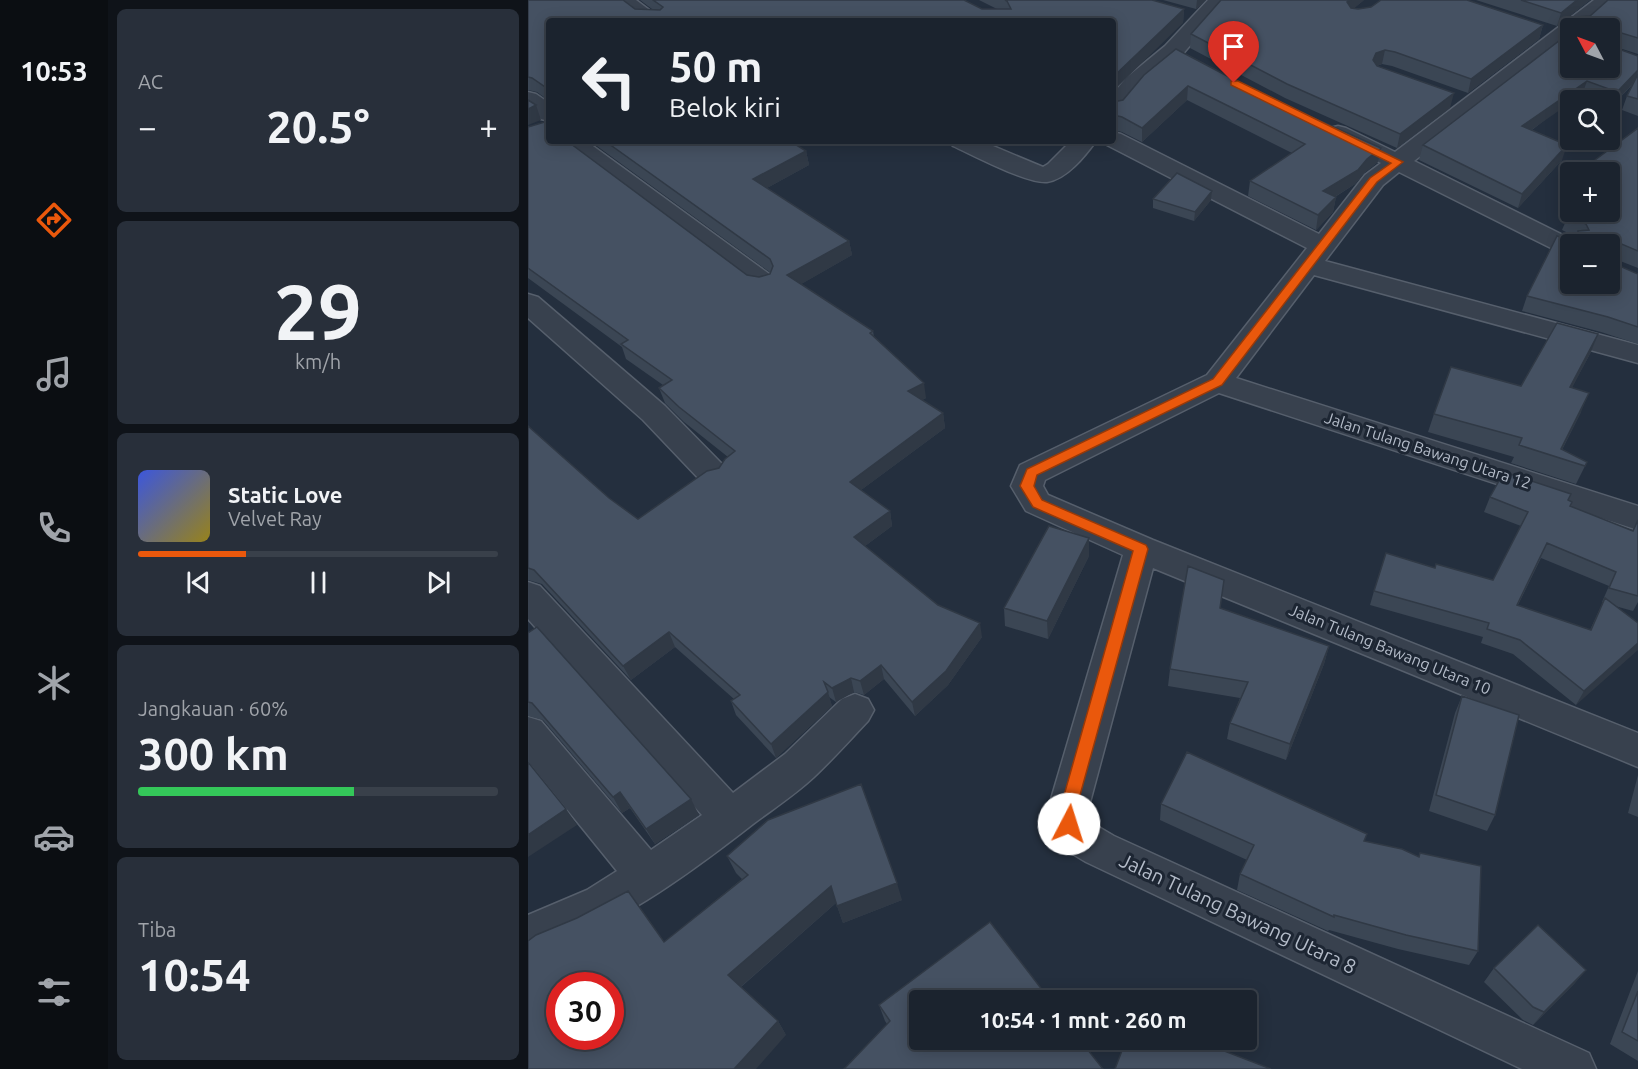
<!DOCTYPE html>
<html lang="id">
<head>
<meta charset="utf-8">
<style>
  body { margin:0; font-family:Ubuntu,sans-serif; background:#282f3a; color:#f1f3f6; height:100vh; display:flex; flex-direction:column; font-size:22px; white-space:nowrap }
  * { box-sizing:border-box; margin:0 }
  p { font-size:20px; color:#a0a4aa }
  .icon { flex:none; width:33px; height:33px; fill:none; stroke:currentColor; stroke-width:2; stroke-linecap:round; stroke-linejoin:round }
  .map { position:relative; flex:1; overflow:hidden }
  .drawer { display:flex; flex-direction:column; gap:9px; padding:9px; background:#0f1319; width:420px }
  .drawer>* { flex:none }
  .top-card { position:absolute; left:18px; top:18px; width:570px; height:126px; border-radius:6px; box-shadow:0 3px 15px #0003,0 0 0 2px #39404a; background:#1b232e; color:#f1f3f6; overflow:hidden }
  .needle { width:39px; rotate:311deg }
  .fabs { position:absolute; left:1032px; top:18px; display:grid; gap:12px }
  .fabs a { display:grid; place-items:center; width:60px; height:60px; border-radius:6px; background:#1b232e; box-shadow:0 3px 15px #0003,0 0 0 2px #39404a; font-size:30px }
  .speed { position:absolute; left:18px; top:972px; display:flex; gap:12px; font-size:30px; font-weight:700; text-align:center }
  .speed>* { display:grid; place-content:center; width:78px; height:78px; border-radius:50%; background:#1b232e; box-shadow:0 3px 15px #0003,0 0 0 2px #39404a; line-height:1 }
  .speed .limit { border:9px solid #d22; background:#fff; color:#111 }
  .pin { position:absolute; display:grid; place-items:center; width:51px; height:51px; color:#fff; margin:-62px -26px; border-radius:50% 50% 50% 0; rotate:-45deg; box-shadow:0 0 6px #0007 }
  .pin .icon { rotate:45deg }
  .me { position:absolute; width:66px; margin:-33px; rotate:5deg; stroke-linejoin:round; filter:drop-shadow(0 0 4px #0008) }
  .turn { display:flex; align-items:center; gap:21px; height:126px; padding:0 24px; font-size:27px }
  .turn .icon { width:78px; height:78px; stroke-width:2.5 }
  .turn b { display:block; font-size:42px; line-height:51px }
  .big { font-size:45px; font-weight:600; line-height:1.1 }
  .drawer .tile { flex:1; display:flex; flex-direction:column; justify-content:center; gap:9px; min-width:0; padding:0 21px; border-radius:9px; background:#282f3a }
  .drawer .dial { align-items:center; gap:0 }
  .dial b { font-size:78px; line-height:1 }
  .song { display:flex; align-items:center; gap:18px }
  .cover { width:72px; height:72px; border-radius:9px; background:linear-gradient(135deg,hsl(230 70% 55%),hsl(50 70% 35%)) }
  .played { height:6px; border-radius:3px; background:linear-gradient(90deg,#ea580c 30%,#39404a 30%) }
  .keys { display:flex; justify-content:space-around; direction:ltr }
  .heat { display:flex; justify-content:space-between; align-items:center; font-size:33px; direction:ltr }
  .charge { height:9px; border-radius:4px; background:linear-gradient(90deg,#34c759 60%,#39404a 0) }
  .trip { position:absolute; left:381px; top:990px; width:348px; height:60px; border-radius:6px; background:#1b232e; box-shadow:0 3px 15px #0003,0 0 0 2px #39404a; font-weight:600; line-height:60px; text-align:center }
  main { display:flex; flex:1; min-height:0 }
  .dock { display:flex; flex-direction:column; width:108px; justify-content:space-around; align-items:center; background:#0b0e12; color:#a0a4aa }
  .dock .icon { width:42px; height:42px }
  .dock .on { color:#ea580c }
  .dock b { font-size:27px; color:#f1f3f6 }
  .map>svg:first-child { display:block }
</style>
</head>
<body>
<main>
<nav class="dock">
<b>10:53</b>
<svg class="icon on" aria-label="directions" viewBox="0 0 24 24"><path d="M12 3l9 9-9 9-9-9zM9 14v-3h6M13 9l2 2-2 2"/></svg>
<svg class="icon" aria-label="music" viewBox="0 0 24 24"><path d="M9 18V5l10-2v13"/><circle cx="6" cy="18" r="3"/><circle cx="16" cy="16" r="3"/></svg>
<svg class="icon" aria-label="phone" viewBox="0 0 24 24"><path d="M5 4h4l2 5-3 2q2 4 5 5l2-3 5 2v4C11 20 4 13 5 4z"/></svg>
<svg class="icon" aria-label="climate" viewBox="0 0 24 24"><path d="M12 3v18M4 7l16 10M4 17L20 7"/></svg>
<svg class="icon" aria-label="car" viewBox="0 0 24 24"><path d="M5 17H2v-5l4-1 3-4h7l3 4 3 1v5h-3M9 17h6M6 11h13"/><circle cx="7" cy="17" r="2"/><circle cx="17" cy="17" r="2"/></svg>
<svg class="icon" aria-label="filters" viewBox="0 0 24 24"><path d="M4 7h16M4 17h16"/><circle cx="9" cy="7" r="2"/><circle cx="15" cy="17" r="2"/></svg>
</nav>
<section class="drawer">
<div class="tile"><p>AC</p>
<div class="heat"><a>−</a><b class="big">20.5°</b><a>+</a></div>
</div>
<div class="tile dial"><b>29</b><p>km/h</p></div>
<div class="tile">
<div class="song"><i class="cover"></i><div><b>Static Love</b><p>Velvet Ray</p></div></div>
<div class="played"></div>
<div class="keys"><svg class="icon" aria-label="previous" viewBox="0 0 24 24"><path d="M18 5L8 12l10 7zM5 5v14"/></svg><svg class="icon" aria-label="pause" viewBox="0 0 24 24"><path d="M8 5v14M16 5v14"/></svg><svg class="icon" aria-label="next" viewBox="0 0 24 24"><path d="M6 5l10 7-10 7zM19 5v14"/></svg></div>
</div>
<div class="tile"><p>Jangkauan · 60%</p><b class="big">300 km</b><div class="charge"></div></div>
<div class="tile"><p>Tiba</p><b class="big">10:54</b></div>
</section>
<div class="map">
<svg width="1110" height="1069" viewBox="0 0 1110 1069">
  <rect width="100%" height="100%" fill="#242f3e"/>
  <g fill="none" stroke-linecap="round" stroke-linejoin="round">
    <defs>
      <path id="minor" d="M85 0H108L136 21H112Z
        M680 0H701L653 56 614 88 593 113 585 115V94L598 78 637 46Z
        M1066 0H1088L1056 28H1042V39L886 161 1053 244H1042V255L1033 253 871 172 855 185 797 261 1110 345V363L786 275 708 378 1110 506V530L691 393 517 480 515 486 520 495 625 540 1110 733V767L625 568 561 806V817L569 826 586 836 1061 1053 1068 1069H994L558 862C532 847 521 837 521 806L595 555 498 511 483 486 492 465 679 375 779 248 577 144 575 141H585V132L593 134 791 234 837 175 853 163 802 138 798 133 802 128 810 126 818 128 867 152Z
        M0 92 8 94 21 103V121L13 119 0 110Z
        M31 141H58L244 276 247 282 244 288 234 290 224 288 35 146Z
        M421 141H453L515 167 520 164 543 141H568C557 156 539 179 519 182 499 184 445 155 425 146Z
        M0 294 10 297 137 406 195 465 200 473 195 481 184 484 173 481 115 420 0 318Z
        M0 582 12 586 205 793 257 754 314 699 327 694 340 699 346 710 340 721C322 740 305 759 286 777 268 794 245 809 225 824 157 877 84 930 0 957V915L59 890 89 871 0 761V717L13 721 123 850 174 815 0 619Z"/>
    </defs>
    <!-- minor casing -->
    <use href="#minor" stroke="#565f6c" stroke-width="3"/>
    <!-- minor -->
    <use href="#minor" fill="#38414e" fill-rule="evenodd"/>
  </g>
  <!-- wall -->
  <path fill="#3b4654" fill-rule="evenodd" d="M0 0 107 9H124L112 0H436L454 9H469L451 0H624L656 9 655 23 21 21V141L219 275 231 277 242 274 243 273 62 141H262L278 151 281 165 239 188 321 241 324 255 273 284 345 331 346 337 398 398 394 400 415 413 417 428 333 490 362 511 364 526 337 546 410 605 454 637 420 685 387 716 356 679 336 695 326 692 308 702 301 697 304 706 248 758 208 715 203 701 206 699 147 647 103 680 14 584 0 580V426L81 498 110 519 191 468 200 457 156 422 137 403 131 388 135 385 98 359 94 347 0 278V127L17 122V98L9 92 0 90Z
    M635 0H678L668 9Z
    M836 0 826 8 1015 25 1011 39 940 93 864 66 854 64 849 66 922 108 869 148 757 98 662 48 663 34Z
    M948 0H1062L1029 26Z
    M1110 0V54L1085 46V47L1110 56V116L1094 110 1099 96 1106 83 1084 106 1082 105V100H1068L1054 95 1047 100H1042L1004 130 1034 160 990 208 891 160 895 145 1042 68 1082 28H1045L1049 17 1062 16Z
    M648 49 850 162 836 173 827 184 807 197H808L805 212 788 230 720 196 722 181 764 153 659 100 614 142 594 132 586 130 585 102 595 100Z
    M1110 128V268L1087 259V264L1110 274V344L1073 332 994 311 999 296 1046 242 1048 237 1034 230 1040 216Z
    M684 191 683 200 666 221 625 208V199Z
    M1063 352 1044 387 1053 412 1034 450 1059 462 1048 484 983 463 986 457 900 432 906 414 993 386Z
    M962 497 1040 500 1042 506 1104 531 1110 519V602L1105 611 1087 606 1110 623 1048 705 985 654 953 643 955 637 842 605 846 591 907 568 965 580 993 526 956 512ZM1013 558 1081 586 1074 602H1075L1062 630 990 605Z
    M561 556 520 639 477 626 476 608Z
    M692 608 801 646 796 664 758 760 699 739 702 723 712 698 640 686 642 669Z
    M0 633 171 815 127 844 102 808 94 813 15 720 0 716Z
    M934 696 967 815 959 831 901 811 927 713Z
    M1110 775V817L1100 813Z
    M633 804 836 841 891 857 892 853 950 951 941 965 870 949 801 930 800 931 709 890 712 874 719 860 632 820Z
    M199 856 374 900 315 923 308 903 213 987 250 1021 258 1035 136 942 214 879 208 873Z
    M462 922 359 1024 357 1021 351 1005Z
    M966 968 1058 970 1046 984 1005 1025 995 1020 956 982Z
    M1110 971V1061L1082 1044Z"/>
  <!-- shaded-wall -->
  <path fill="#303945" d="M669 0H678L668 9Z
    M822 0H836L817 16 819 2Z
    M1049 0H1062L1029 26 1033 13Z
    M656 9 655 23 585 91V77Z
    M1015 25 1011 39 940 93 943 79Z
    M857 50 854 64 845 67V60L848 53Z
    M1110 70 1109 79 1084 106 1089 92Z
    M1059 81 1054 95 1047 100H1042V103L989 140 994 126Z
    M660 86 659 100 614 142V128Z
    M926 93 922 108 869 148 872 134Z
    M8 105 13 120 0 125V109Z
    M1039 145 1034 160 990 208 994 194Z
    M853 148 850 162 836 173 827 184 792 206 795 191Z
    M278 151 281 165 228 194 225 179Z
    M684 191 683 200 666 221 667 212Z
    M808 197 805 212 788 230 790 215Z
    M321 241 324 255 263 290 259 275Z
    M1070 334 1063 352 1035 405 1042 387Z
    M396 383 398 398 383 406 380 391Z
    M1061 393 1053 412 1030 457 1033 449Z
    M415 413 417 428 325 496 322 482Z
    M362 511 364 526 329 552 326 537Z
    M561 538V556L520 639 519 621Z
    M452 623 454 637 420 685 387 716 384 702Z
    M141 632 147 647 103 680 95 666Z
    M1110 643V650L1048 705 1056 691Z
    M801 646 796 664 758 760 762 744Z
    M353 665 356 679 336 695 332 681Z
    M323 678 326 692 308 702 304 688Z
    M300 692 304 706 248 758 243 744Z
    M92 792 102 808 94 813 85 797Z
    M163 799 171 815 127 844 118 829Z
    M38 809 49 825 0 857V835Z
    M369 883 374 900 315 923 309 906Z
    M303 886 309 902 209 990 200 975Z
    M1058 970 1046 984 1005 1025 1016 1012Z
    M250 1021 258 1035 228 1069H206Z"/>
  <!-- building -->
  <path fill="#455162" stroke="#303945" stroke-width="1.5" fill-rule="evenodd" d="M0 0H95L107 9 132 10 135 7 125 0H436L454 9H483L479 1 477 0H624L656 9 585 77V21H21V141H39L219 275 231 277 242 274 245 266 242 259 77 141H262L278 151 225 179 321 241 259 275 345 331 342 333 396 383 380 391 415 413 322 482 362 511 326 537 410 605 452 623 418 671 384 702 353 665 332 681 323 678 304 688 296 682 300 692 243 744 203 701 212 695 141 632 95 666 6 570 0 568V426L81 498 110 519 179 471 191 468 197 459 207 451 151 407 131 388 144 380 93 344 100 340 0 268V127L17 122V87L4 78 0 77Z
    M693 0H822L819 2 823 8 830 9 843 7 853 0H939L1015 25 943 79 867 52 857 50 848 53 845 60 849 66 926 93 872 134 759 84 663 34Z
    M993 0H1049L1033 13Z
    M1080 0H1110V38L1087 31 1085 33V47L1110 56V70L1089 92 1059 81 994 126 1039 145 994 194 895 145 1040 34H1042V68H1082V28H1048L1049 17 1062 16Z
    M648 49 741 98 853 148 839 159 830 170 795 191 808 197 790 215 722 181 777 144 660 86 614 128 594 117 586 115 585 116V102L595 100 616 75Z
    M1110 74V99L1099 96Z
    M0 100 8 105 0 109Z
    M1110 128V251L1089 242 1086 244 1087 264 1110 274V327L1080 317 999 296 1029 236 1047 242 1050 240V231L1061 230 1058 224 1040 216 1042 210V212H1082V172H1061L1067 160ZM1042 244H1082V284H1042Z
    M649 173 684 191 667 212 625 199Z
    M1029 323 1070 334 1042 387 1061 393 1033 449 1059 462 1057 466 991 445 994 438 906 414 923 367 993 386Z
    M976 472 1043 494 1040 500 1044 502 1042 506 1105 531 1110 520V596L1081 588 1088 572 1019 543 989 605 1063 630 1077 598 1110 623V643L1056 691 992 640 959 629 961 623 846 591 858 553 907 568 908 564 965 580 1000 512 962 497Z
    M521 526 561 538 519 621 476 608Z
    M660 566 696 580 692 608 801 646 762 744 702 723 720 682 642 669Z
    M9 627 163 799 118 829 92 792 85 797 4 703 0 702V633Z
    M934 696 991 715 967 815 908 795Z
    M659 752 839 834 836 841 874 849 891 857 892 853 953 866 950 951 878 935 806 915V917L712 874 726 845 633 804Z
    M0 762 38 809 0 835Z
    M333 784 369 883 309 906 303 886 200 975 250 1021 206 1069H0V941L8 935 49 918 100 891 136 942 220 875 199 856 240 820ZM32 986H82V1036H32Z
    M462 922 522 1000H392V1040H552L575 1069H316L362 1021 351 1005Z
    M1010 925 1058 970 1016 1012 1005 1007 966 968Z
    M1110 991V1041L1094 1032Z
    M598 1040H668L743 1069H587Z"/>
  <!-- route -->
  <path fill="#ea580c" stroke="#983908" stroke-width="1.5" d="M703 81H710L875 162 849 182 694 385 509 475 506 486 514 500 618 545 620 549 549 806 550 824 547 830 541 832 536 830 533 806 605 551 505 507 492 486 499 469 685 379 842 178 863 163 703 85Z"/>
  <g text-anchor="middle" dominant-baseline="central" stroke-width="6" stroke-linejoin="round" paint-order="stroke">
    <!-- street labels -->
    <g font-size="16" fill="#b4bcc9" stroke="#1d2633">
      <text transform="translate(900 450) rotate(18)">Jalan Tulang Bawang Utara 12</text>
      <text transform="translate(862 649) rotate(22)">Jalan Tulang Bawang Utara 10</text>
    </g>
    <!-- near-street labels -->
    <g font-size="20" fill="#b4bcc9" stroke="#1d2633">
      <text transform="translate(710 913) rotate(25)">Jalan Tulang Bawang Utara 8</text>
    </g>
  </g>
</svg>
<div class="fabs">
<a><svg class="needle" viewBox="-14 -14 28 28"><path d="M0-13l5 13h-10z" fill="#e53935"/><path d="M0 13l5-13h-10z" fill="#a0a4aa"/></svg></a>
<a><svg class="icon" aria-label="search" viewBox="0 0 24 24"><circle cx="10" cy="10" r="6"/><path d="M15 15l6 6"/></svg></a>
<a>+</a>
<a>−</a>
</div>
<div class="speed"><div class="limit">30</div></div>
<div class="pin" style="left:706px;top:83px;background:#d93025"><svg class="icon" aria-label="arrive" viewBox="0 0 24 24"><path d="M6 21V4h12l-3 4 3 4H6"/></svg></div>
<svg class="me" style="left:541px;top:824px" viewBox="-20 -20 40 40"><circle r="19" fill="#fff"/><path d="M0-13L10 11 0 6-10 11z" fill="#ea580c"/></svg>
<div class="trip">10:54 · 1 mnt · 260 m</div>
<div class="top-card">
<div class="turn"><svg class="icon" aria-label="left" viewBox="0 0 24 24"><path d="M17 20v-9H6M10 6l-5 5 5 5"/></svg><div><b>50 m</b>Belok kiri</div></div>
</div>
</div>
</main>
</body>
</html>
